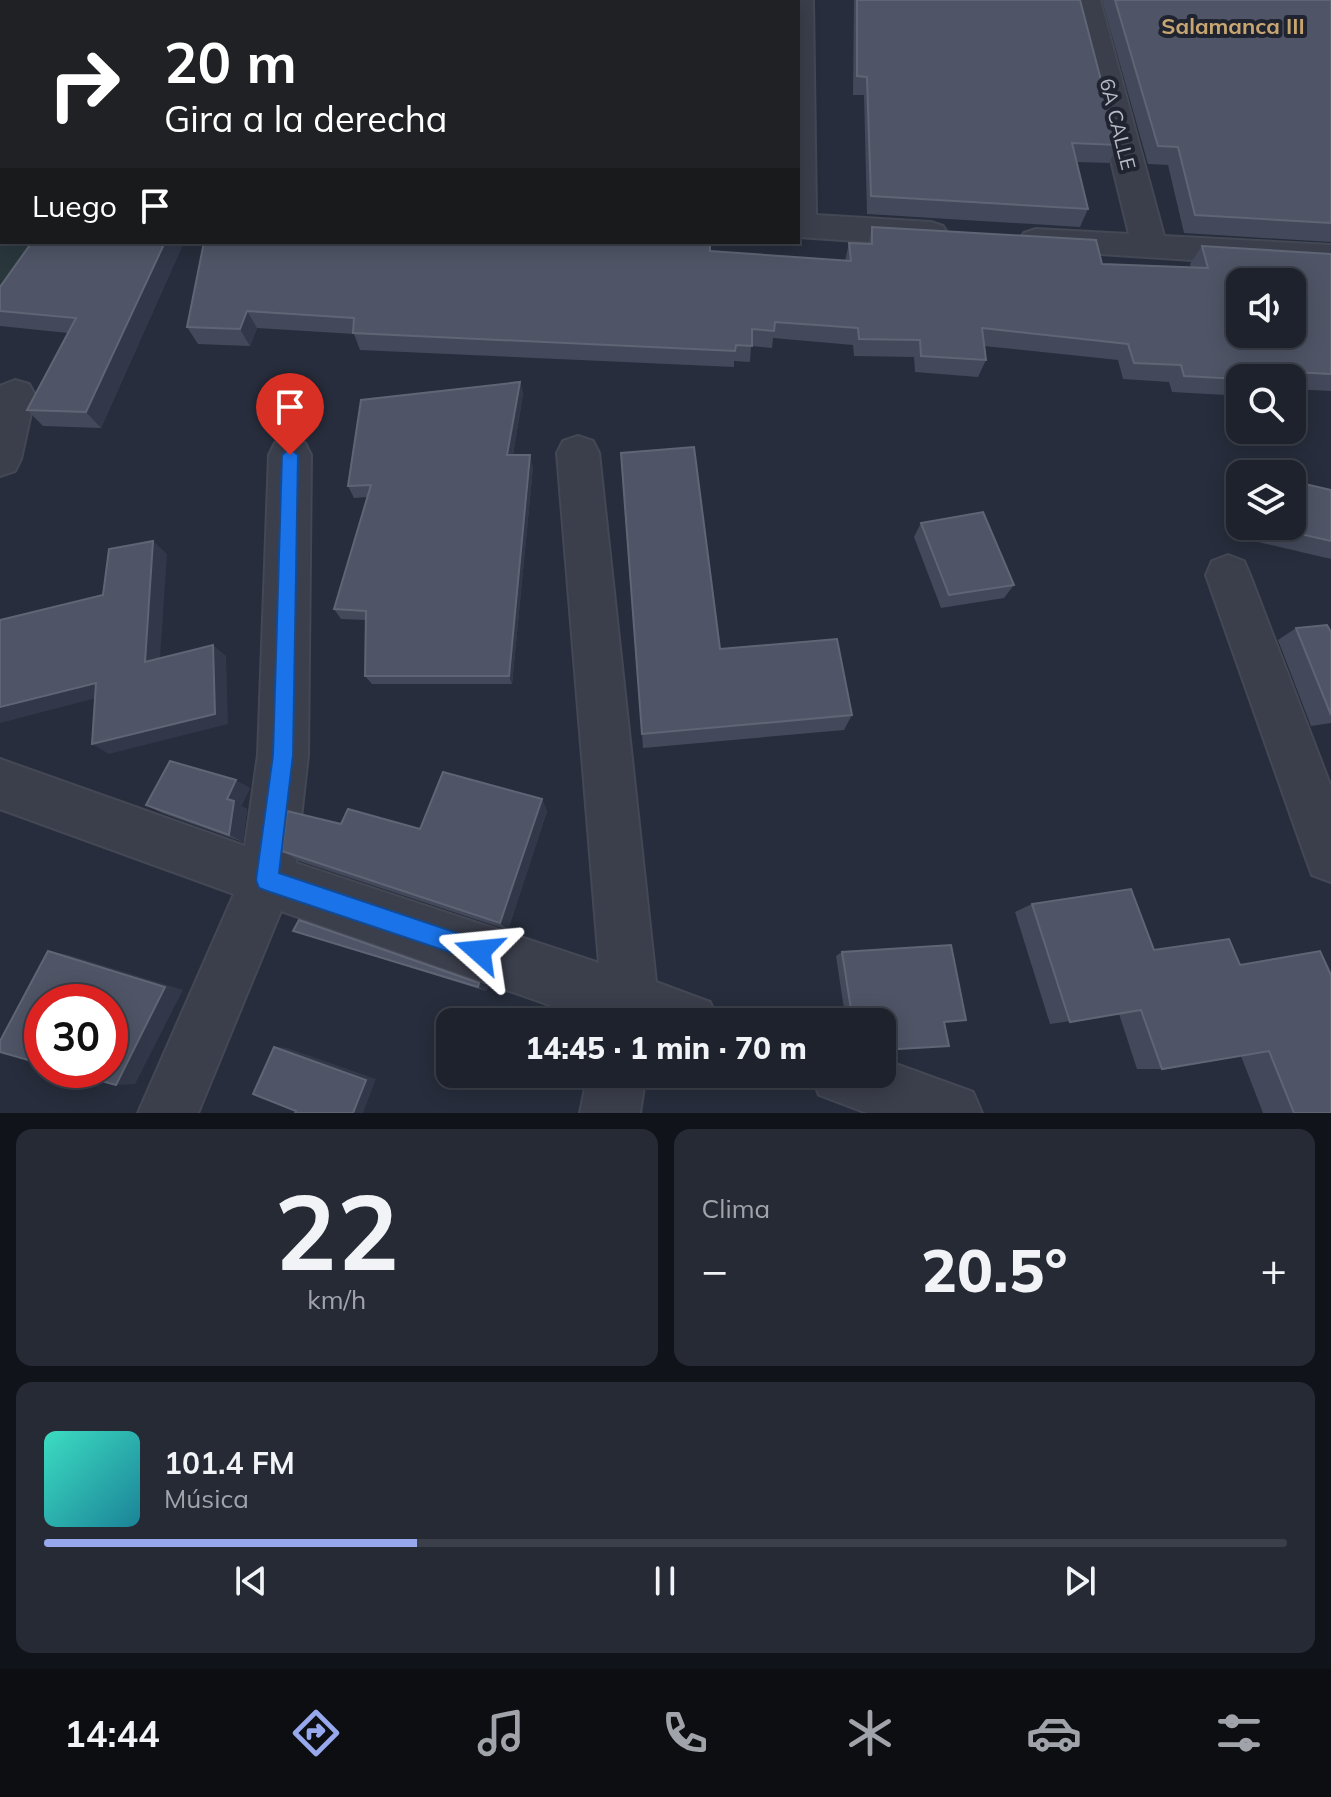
<!DOCTYPE html>
<html lang="es">
<head>
<meta charset="utf-8">
<style>
  body { margin:0; font-family:Mulish,sans-serif; background:#252a35; color:#f1f3f6; height:100vh; display:flex; flex-direction:column; font-size:30px; white-space:nowrap }
  * { box-sizing:border-box; margin:0 }
  p { font-size:26px; color:#a0a4aa }
  .icon { flex:none; width:44px; height:44px; fill:none; stroke:currentColor; stroke-width:2; stroke-linecap:round; stroke-linejoin:round }
  .map { position:relative; height:1113px; overflow:hidden }
  .panel { display:flex; flex-direction:column; gap:16px; padding:16px; background:#101319; flex:1 }
  .panel>* { flex:none }
  .banner { position:absolute; left:0px; top:0px; width:800px; height:244px; box-shadow:0 4px 20px #0003,0 0 0 2px #3b3f49; background:#202124; color:#fff; overflow:hidden }
  .tools { position:absolute; left:1226px; top:268px; display:grid; gap:16px }
  .tools a { display:grid; place-items:center; width:80px; height:80px; border-radius:16px; background:#1d222d; box-shadow:0 4px 20px #0003,0 0 0 2px #3b3f49; font-size:40px }
  .speed { position:absolute; left:24px; top:984px; display:flex; gap:16px; font-size:40px; font-weight:700; text-align:center }
  .speed>* { display:grid; place-content:center; width:104px; height:104px; border-radius:50%; background:#1d222d; box-shadow:0 4px 20px #0003,0 0 0 2px #3b3f49; line-height:1 }
  .speed .limit { border:12px solid #d22; background:#fff; color:#111 }
  .pin { position:absolute; display:grid; place-items:center; width:68px; height:68px; color:#fff; margin:-82px -34px; border-radius:50% 50% 50% 0; rotate:-45deg; box-shadow:0 0 8px #0007 }
  .pin .icon { rotate:45deg }
  .me { position:absolute; width:88px; margin:-44px; rotate:288deg; stroke-linejoin:round; filter:drop-shadow(0 0 6px #0008) }
  .turn { display:flex; align-items:center; gap:28px; height:168px; padding:0 32px; font-size:36px }
  .turn .icon { width:104px; height:104px; stroke-width:2.5 }
  .turn b { display:block; font-size:56px; line-height:68px }
  .then { display:flex; align-items:center; height:76px; padding:0 32px; background:#0003; gap:16px; font-size:30px }
  .big { font-size:60px; font-weight:800; line-height:1.1 }
  .panel .widget { flex:1; display:flex; flex-direction:column; justify-content:center; gap:12px; min-width:0; padding:0 28px; border-radius:16px; background:#252a35 }
  .panel .dial { align-items:center; gap:0 }
  .dial b { font-size:104px; line-height:1 }
  .song { display:flex; align-items:center; gap:24px }
  .cover { width:96px; height:96px; border-radius:12px; background:linear-gradient(135deg,hsl(170 70% 55%),hsl(190 70% 35%)) }
  .played { height:8px; border-radius:4px; background:linear-gradient(90deg,#97a9ec 30%,#3b3f49 30%) }
  .keys { display:flex; justify-content:space-around; direction:ltr }
  .heat { display:flex; justify-content:space-between; align-items:center; font-size:44px; direction:ltr }
  .panel .tiles { flex:1; display:grid; gap:16px; grid-template-columns:1fr 1fr }
  .widget:last-child { grid-column:span 2 }
  .trip { position:absolute; left:436px; top:1008px; width:460px; height:80px; border-radius:16px; background:#1d222d; box-shadow:0 4px 20px #0003,0 0 0 2px #3b3f49; font-weight:800; line-height:80px; text-align:center }
  .tabs { display:flex; height:128px; justify-content:space-around; align-items:center; background:#0c0e12; color:#a0a4aa }
  .tabs .icon { width:56px; height:56px }
  .tabs .on { color:#97a9ec }
  .tabs b { font-size:36px; color:#f1f3f6 }
  .map>svg:first-child { display:block }
</style>
</head>
<body>
<div class="map">
<svg width="1331" height="1113" viewBox="0 0 1331 1113">
  <rect width="100%" height="100%" fill="#272d3c"/>
  <!-- green -->
  <path fill="#29373d" d="M0 0H196L2 2V242H44L0 291Z"/>
  <g fill="none" stroke-linecap="round" stroke-linejoin="round">
    <defs>
      <path id="minor" d="M207 0H236L206 2Z
        M785 0H813L816 215 931 222 943 226 948 234 943 242 931 246 798 237V2Z
        M1072 0H1100L1164 236 1331 245V269L1024 249 1019 241 1024 233 1036 229 1129 234Z
        M15 380 29 384 35 395 21 459 15 471 0 476V386Z
        M578 436 593 441 599 453 656 982 710 1002 719 1022H598L281 911 198 1113H138L234 894 0 809V759L245 846 258 755 269 455 275 443 290 438 305 443 311 455 308 755 296 863 599 963 557 453 563 441Z
        M1228 555 1244 561 1250 575 1331 787V882L1312 875 1305 856 1206 575 1212 561Z
        M882 1059 973 1092 982 1113H867L819 1095 811 1074H882Z
        M588 1074H646L640 1113H580Z"/>
    </defs>
    <!-- minor casing -->
    <use href="#minor" stroke="#444855" stroke-width="4"/>
    <!-- minor -->
    <use href="#minor" fill="#3b3f4c" fill-rule="evenodd"/>
  </g>
  <!-- wall -->
  <path fill="#43495a" d="M854 0H1080L1118 145 1109 163 1077 162 1088 209 1080 227 867 214 864 95H853Z
    M1102 0H1331V242L1184 233 1168 165 1148 164Z
    M872 227 1102 264 1191 267 1190 264 1202 246 1331 254V391L1292 389V378H1240V386H1234L1226 395 1172 392 1169 382 1123 379 1118 360 984 346 986 360 978 377 915 372 914 357 854 356 853 345 773 338 772 348 751 346 750 362 734 361V367L360 350 354 334 257 328 250 346 198 344 187 327 204 242 710 251 845 261 849 243 868 244Z
    M32 242H184L101 428 43 426 27 410 68 333 0 326V287Z
    M520 382 523 394 513 455 533 467 512 684H372L365 676 366 620 341 619 334 609 367 497 354 498 348 486Z
    M621 453 720 649 852 715 844 730 643 748Z
    M1240 482V526H1292L1331 490V559L1236 537 1235 487Z
    M921 523 1014 585 1004 598 941 608 914 537Z
    M1296 628 1331 632V723L1311 726 1278 640Z
    M250 788 241 806 247 809 243 842 162 813 146 805Z
    M542 799 547 811 508 930 299 861 282 851 341 824 420 829Z
    M1032 904 1154 950 1240 965 1331 1113H1263L1241 1056 1162 1069H1137L1119 1014 1050 1024 1015 912Z
    M293 931 488 987 486 991Z
    M842 952 882 1022H846L836 956Z"/>
  <!-- shaded-wall -->
  <path fill="#323849" d="M165 242H184L101 428 86 412Z
    M247 311 257 328 250 346 240 329Z
    M520 382 523 394 511 467 507 455Z
    M530 455 533 467 512 684 509 676Z
    M153 541 167 554 159 673 145 662Z
    M213 645 226 656 228 724 109 754 92 744Z
    M96 683 112 694 0 723V707Z
    M236 780 250 788 241 806 247 809 243 842 229 835 227 799Z
    M542 799 547 811 508 930 500 923Z
    M48 951 69 955 183 990 135 1084 116 1085Z
    M479 983 488 987 486 991 478 987Z
    M274 1047 287 1048 376 1079 363 1113H353Z"/>
  <!-- building -->
  <path fill="#4f5566" stroke="#606575" stroke-width="2" fill-rule="evenodd" d="M234 0H760V2H233Z
    M857 0H1080L1118 145 1072 143 1088 209 871 196 867 77 857 76Z
    M1115 0H1331V223L1195 215 1178 147 1158 146Z
    M872 227 1096 240 1102 264 1208 268 1202 246 1331 254V374L1236 369 1239 379 1184 376 1181 365 1134 363 1128 344 982 328 986 360 921 356 920 340 859 339 858 328 775 322 774 331 752 329V346L736 345 735 351 353 333 354 318 247 311 240 329 187 327 204 242H651L710 245V251L851 261 849 243 872 244ZM1240 282H1292V334H1240Z
    M32 242H165L86 412 27 410 76 318 0 311V287Z
    M520 382 507 455H530L509 676H365L366 611 334 609 371 485 348 486 361 400Z
    M694 447 720 649 837 639 852 715 642 734 621 453Z
    M1292 481 1331 490V541L1266 526H1292Z
    M983 512 1014 585 949 595 921 523Z
    M153 541 145 662 213 645 215 714 92 744 96 683 0 707V620L103 595 109 549Z
    M1327 625 1331 632V715L1296 628Z
    M170 761 236 780 227 799 234 801 229 835 146 805Z
    M443 772 542 799 500 923 282 851 287 811 341 824 348 809 420 829Z
    M1131 889 1154 950 1229 939 1240 965 1320 951 1331 975V1113H1294L1269 1051 1162 1069 1141 1010 1070 1022 1032 904Z
    M299 920 479 983 478 987 293 931Z
    M951 945 966 1020 944 1022 949 1046 882 1050V1022H853L842 952Z
    M48 951 165 987 116 1085 63 1070H110V1002H42V1064L0 1052V1041Z
    M274 1047 366 1080 353 1113H295L296 1111 253 1094Z"/>
  <!-- route -->
  <path fill="#1a73e8" stroke="#114b97" stroke-width="2" d="M290 449 298 455 293 755 279 873 487 943 490 951 487 959 479 962 267 891 259 888 256 880 273 755 282 455Z"/>
  <g text-anchor="middle" dominant-baseline="central" stroke-width="8" stroke-linejoin="round" paint-order="stroke">
    <!-- far-street labels -->
    <g font-size="20" fill="#b7bac7" stroke="#202431">
      <text transform="translate(1118 124) rotate(76)">6A CALLE</text>
    </g>
    <!-- far-neighbourhood labels -->
    <g font-size="22" font-weight="bold" fill="#c8a671" stroke="#202431">
      <text x="1233" y="26">Salamanca III</text>
    </g>
  </g>
</svg>
<div class="tools">
<a><svg class="icon" aria-label="sound" viewBox="0 0 24 24"><path d="M4 9h4l5-4v14l-5-4H4zM17 9q2 3 0 6"/></svg></a>
<a><svg class="icon" aria-label="search" viewBox="0 0 24 24"><circle cx="10" cy="10" r="6"/><path d="M15 15l6 6"/></svg></a>
<a><svg class="icon" aria-label="layers" viewBox="0 0 24 24"><path d="M12 4l9 5-9 5-9-5zM3 14l9 5 9-5"/></svg></a>
</div>
<div class="speed"><div class="limit">30</div></div>
<div class="pin" style="left:290px;top:455px;background:#d93025"><svg class="icon" aria-label="arrive" viewBox="0 0 24 24"><path d="M6 21V4h12l-3 4 3 4H6"/></svg></div>
<svg class="me" style="left:479px;top:951px" viewBox="-20 -20 40 40"><path d="M0-17L14 15 0 8-14 15z" fill="#1a73e8" stroke="#fff" stroke-width="4"/></svg>
<div class="trip">14:45 · 1 min · 70 m</div>
<div class="banner">
<div class="turn"><svg class="icon" aria-label="right" viewBox="0 0 24 24"><path d="M7 20v-9h11M14 6l5 5-5 5"/></svg><div><b>20 m</b>Gira a la derecha</div></div>
<div class="then">Luego<svg class="icon" aria-label="arrive" viewBox="0 0 24 24"><path d="M6 21V4h12l-3 4 3 4H6"/></svg></div>
</div>
</div>
<section class="panel">
<div class="tiles">
<div class="widget dial"><b>22</b><p>km/h</p></div>
<div class="widget"><p>Clima</p>
<div class="heat"><a>−</a><b class="big">20.5°</b><a>+</a></div>
</div>
<div class="widget">
<div class="song"><i class="cover"></i><div><b>101.4 FM</b><p>Música</p></div></div>
<div class="played"></div>
<div class="keys"><svg class="icon" aria-label="previous" viewBox="0 0 24 24"><path d="M18 5L8 12l10 7zM5 5v14"/></svg><svg class="icon" aria-label="pause" viewBox="0 0 24 24"><path d="M8 5v14M16 5v14"/></svg><svg class="icon" aria-label="next" viewBox="0 0 24 24"><path d="M6 5l10 7-10 7zM19 5v14"/></svg></div>
</div>
</div>
</section>
<nav class="tabs">
<b>14:44</b>
<svg class="icon on" aria-label="directions" viewBox="0 0 24 24"><path d="M12 3l9 9-9 9-9-9zM9 14v-3h6M13 9l2 2-2 2"/></svg>
<svg class="icon" aria-label="music" viewBox="0 0 24 24"><path d="M9 18V5l10-2v13"/><circle cx="6" cy="18" r="3"/><circle cx="16" cy="16" r="3"/></svg>
<svg class="icon" aria-label="phone" viewBox="0 0 24 24"><path d="M5 4h4l2 5-3 2q2 4 5 5l2-3 5 2v4C11 20 4 13 5 4z"/></svg>
<svg class="icon" aria-label="climate" viewBox="0 0 24 24"><path d="M12 3v18M4 7l16 10M4 17L20 7"/></svg>
<svg class="icon" aria-label="car" viewBox="0 0 24 24"><path d="M5 17H2v-5l4-1 3-4h7l3 4 3 1v5h-3M9 17h6M6 11h13"/><circle cx="7" cy="17" r="2"/><circle cx="17" cy="17" r="2"/></svg>
<svg class="icon" aria-label="filters" viewBox="0 0 24 24"><path d="M4 7h16M4 17h16"/><circle cx="9" cy="7" r="2"/><circle cx="15" cy="17" r="2"/></svg>
</nav>
</body>
</html>
